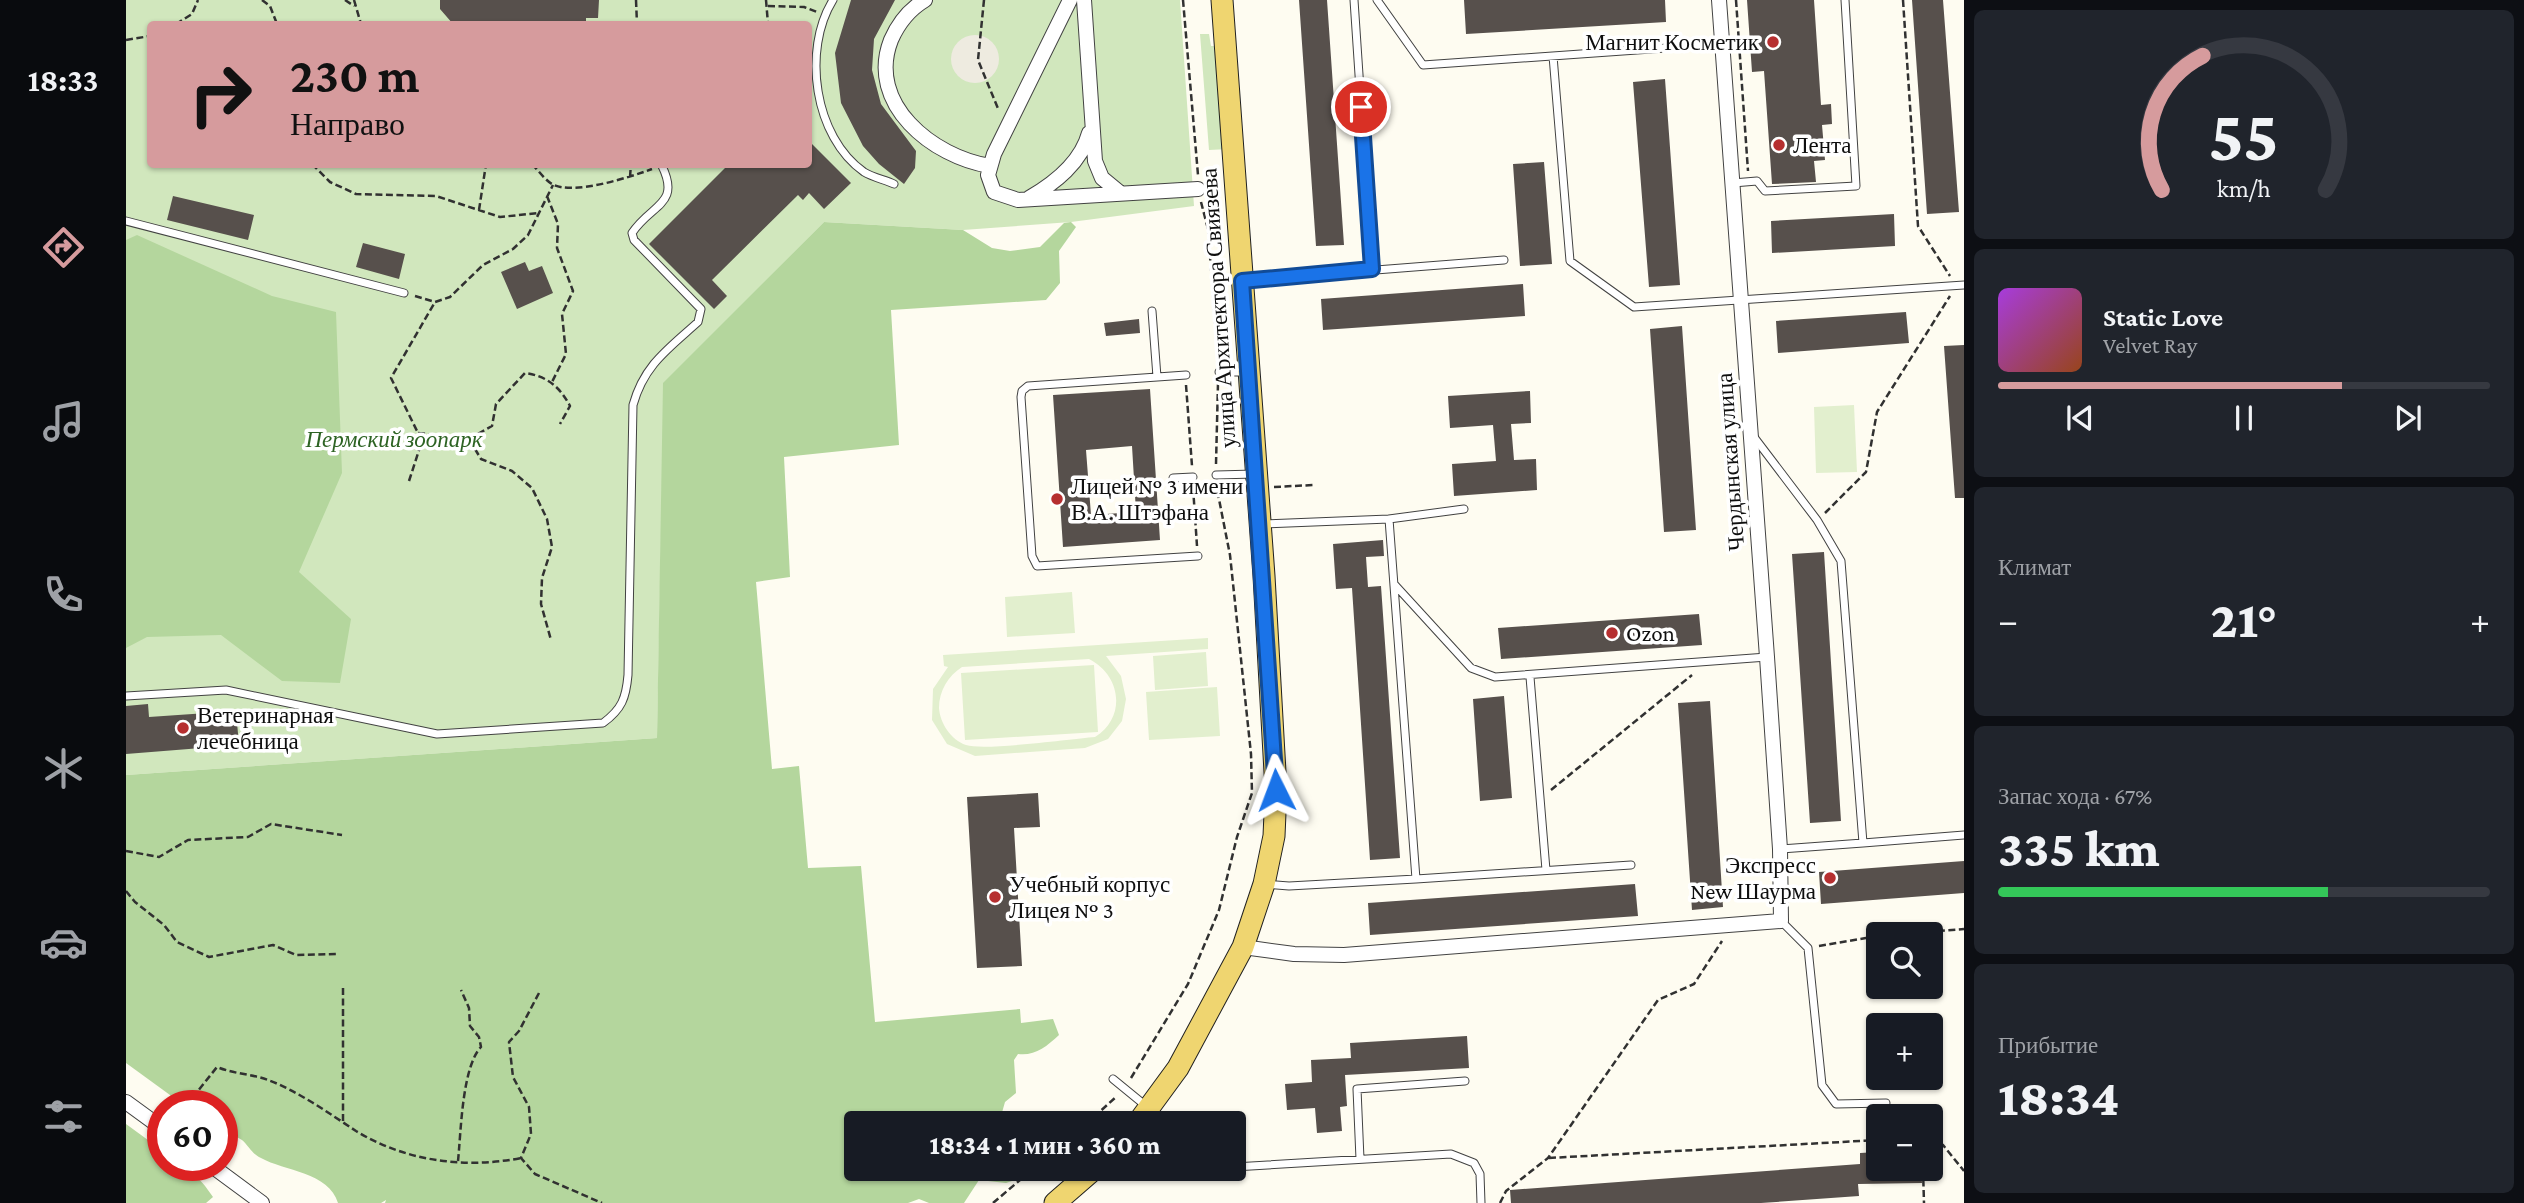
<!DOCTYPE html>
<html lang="ru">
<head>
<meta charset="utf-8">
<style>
  body { margin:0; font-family:"Crimson Pro",serif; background:#20242c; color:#f1f3f6; height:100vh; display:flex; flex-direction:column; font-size:26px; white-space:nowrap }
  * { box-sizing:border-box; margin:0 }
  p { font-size:23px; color:#9ea1a6 }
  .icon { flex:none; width:38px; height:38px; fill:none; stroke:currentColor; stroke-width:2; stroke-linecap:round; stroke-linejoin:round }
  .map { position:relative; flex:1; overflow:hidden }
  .drawer { display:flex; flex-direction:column; gap:10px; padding:10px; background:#0d0f14; width:560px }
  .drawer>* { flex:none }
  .guide { position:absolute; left:21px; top:21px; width:665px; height:147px; border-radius:7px; box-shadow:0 2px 5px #0004; background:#d69b9d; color:#111; overflow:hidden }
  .buttons { position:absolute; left:1740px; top:922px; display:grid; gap:14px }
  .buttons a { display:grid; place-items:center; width:77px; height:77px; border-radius:7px; background:#171b24; box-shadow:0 2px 5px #0004; font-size:35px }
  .speed { position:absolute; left:21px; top:1090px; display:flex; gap:14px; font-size:35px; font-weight:700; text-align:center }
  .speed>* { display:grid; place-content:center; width:91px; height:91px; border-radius:50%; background:#171b24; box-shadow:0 2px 5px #0004; line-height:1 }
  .speed .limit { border:10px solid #d22; background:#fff; color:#111 }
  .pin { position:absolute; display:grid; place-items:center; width:60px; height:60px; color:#fff; margin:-30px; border:4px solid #fff; border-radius:50%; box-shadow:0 2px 7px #0007 }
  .me { position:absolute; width:77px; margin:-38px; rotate:357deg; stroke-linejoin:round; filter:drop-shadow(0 0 5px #0008) }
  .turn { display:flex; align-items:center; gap:24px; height:147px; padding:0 28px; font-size:32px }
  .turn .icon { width:91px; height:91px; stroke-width:2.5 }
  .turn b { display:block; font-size:49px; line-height:60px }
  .big { font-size:52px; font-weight:800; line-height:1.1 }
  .drawer .tile { flex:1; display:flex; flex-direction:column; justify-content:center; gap:10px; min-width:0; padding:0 24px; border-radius:10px; background:#20242c }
  .drawer .dial { align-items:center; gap:0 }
  .dial svg { height:182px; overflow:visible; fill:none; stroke:#363941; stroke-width:7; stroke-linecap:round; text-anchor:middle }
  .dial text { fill:#f1f3f6; stroke:none }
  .song { display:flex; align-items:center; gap:21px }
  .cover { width:84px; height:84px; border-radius:10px; background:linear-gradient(135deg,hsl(280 70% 55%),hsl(20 70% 35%)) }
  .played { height:7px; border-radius:4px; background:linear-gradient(90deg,#d69b9d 70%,#363941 70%) }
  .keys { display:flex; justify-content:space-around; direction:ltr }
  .heat { display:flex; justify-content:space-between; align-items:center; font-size:38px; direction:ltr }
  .charge { height:10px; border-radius:5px; background:linear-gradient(90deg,#34c759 67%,#363941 0) }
  .trip { position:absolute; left:718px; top:1111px; width:402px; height:70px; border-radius:7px; background:#171b24; box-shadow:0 2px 5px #0004; font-weight:800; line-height:70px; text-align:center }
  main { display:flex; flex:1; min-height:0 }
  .tabs { display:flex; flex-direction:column; width:126px; justify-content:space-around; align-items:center; background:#090b0e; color:#9ea1a6 }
  .tabs .icon { width:49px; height:49px }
  .tabs .selected { color:#d69b9d }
  .tabs b { font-size:32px; color:#f1f3f6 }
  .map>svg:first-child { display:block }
</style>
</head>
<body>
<main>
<nav class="tabs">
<b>18:33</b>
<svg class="icon selected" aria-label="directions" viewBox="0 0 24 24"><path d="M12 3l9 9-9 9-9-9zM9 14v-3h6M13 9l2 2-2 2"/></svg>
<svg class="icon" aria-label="music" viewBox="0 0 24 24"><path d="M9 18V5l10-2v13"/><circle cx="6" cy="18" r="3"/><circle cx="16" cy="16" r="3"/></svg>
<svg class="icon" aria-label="phone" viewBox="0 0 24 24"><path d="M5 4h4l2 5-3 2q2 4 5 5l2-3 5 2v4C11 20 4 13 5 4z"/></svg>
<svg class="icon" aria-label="climate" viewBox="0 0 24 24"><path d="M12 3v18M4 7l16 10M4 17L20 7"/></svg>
<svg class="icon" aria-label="car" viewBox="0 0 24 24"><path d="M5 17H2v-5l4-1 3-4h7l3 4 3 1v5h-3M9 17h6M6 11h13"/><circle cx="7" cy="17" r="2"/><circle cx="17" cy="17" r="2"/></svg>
<svg class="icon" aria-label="filters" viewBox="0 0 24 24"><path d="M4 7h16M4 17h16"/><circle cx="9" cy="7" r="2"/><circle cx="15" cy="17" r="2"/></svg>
</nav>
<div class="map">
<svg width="1838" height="1203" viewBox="0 0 1838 1203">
  <rect width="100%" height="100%" fill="#fefcf1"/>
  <!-- green -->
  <path fill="#d1e7bd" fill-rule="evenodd" d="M0 0H1054L1068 206 945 222 837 230 698 222 538 383 531 738 0 775ZM24 24H682V164H24Z
    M1074 34H1083L1085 46H1096L1103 149 1083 150Z"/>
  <!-- forest -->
  <path fill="#b4d69d" d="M698 222 837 230 866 248 884 251 914 247 938 223 945 222 950 227 933 251 934 283 920 300 765 310 773 445 658 457 664 577 630 582 646 769 673 766 682 868 735 866 749 1022 894 1009 895 1023 927 1019 933 1035C920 1047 909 1056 892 1054L888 1060 890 1093 879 1102 873 1123 730 1124V1169H895L889 1180 880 1183 853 1180 838 1203H803L793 1199 782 1203H259L260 1200 255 1203H212C203 1172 158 1171 135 1158 125 1153 123 1146 116 1140 110 1136 102 1133 96 1129V1106H76L73 1102 60 1098 49 1103 44 1095 0 1063V775L531 738 537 383Z
    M11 235 146 296 210 312 216 473 173 572 225 619 214 683 156 681 95 635 21 637 0 648V240Z
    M0 1124 37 1151V1166C62 1166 73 1176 87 1197L80 1203H0Z"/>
  <!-- pitch -->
  <path fill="#e2efce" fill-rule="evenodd" d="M1728 405 1731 472 1690 473 1688 407Z
    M946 592 949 633 881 637 879 597Z
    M1082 638V649L980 656 995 676 1000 699 996 721 982 739 959 748 849 756 821 744 806 720 807 689 822 667 818 666 817 655ZM963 659C995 675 1001 717 969 737 944 739 859 751 840 745 825 740 814 723 813 708 813 691 822 676 836 667Z
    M1080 652 1082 686 1029 690 1027 656Z
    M968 665 972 732 839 740 835 673Z
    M1091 687 1094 736 1023 740 1020 692Z"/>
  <!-- plaza -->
  <path fill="#eeebe0" d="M825 59a24 24 0 1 1 48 0a24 24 0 1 1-48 0Z"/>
  <!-- building -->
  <path fill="#57504c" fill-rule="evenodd" d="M314 0H473L472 18H460V24H327L314 9Z
    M725 0H769L748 39 746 70 755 104 790 151 789 168 778 184 753 164 737 146 715 103 709 53Z
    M1173 0H1201L1218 245 1190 246Z
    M1338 0H1539L1540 22 1340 34Z
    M1621 0H1688L1695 105 1705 104 1706 124 1696 125 1699 160 1688 161 1690 182 1646 184 1638 71 1626 72Z
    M1786 0H1817L1833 212 1801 214Z
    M1539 79 1554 285 1523 287 1507 82Z
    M682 140 725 183 698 209 683 193 677 200 672 195 586 280 601 296 588 309 523 244 603 164H682Z
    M1418 162 1426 264 1394 266 1387 164Z
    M47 196 128 215 122 240 41 220Z
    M1768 214 1769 246 1646 253 1645 221Z
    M237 243 279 254 273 279 230 267Z
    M399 262 403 271 416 266 427 293 391 309 375 272Z
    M1397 284 1399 316 1197 330 1195 299Z
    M1780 312 1783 343 1652 353 1650 321Z
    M1013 319 1014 333 980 336 978 323Z
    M1556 326 1570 530 1538 532 1524 329Z
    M1838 345V498H1829L1818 346Z
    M1024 389 1034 540 937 547 927 395ZM1006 446 1010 512 965 515 960 450Z
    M1404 391 1405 423 1385 424 1388 460 1410 459 1411 490 1328 496 1326 464 1370 461 1367 425 1324 428 1322 396Z
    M1257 540 1258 556 1240 557 1242 587 1255 586 1274 858 1244 860 1226 588 1210 589 1207 544Z
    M1698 552 1715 821 1684 823 1666 554Z
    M1573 614 1576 645 1375 659 1372 628Z
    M1378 696 1386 798 1354 801 1347 699Z
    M1584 701 1597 907 1566 910 1552 703Z
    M22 704 23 717 110 711 113 745 0 754V706Z
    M912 793 914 827 888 828 896 966 851 968 841 797Z
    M1838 861V893L1695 904 1693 872Z
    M1509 884 1512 916 1244 935 1242 903Z
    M1341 1036 1343 1068 1219 1075 1221 1106 1214 1107 1216 1131 1191 1133 1189 1108 1161 1110 1159 1084 1186 1082 1185 1060 1225 1058 1224 1043Z
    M1752 1152V1169H1795L1796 1183 1732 1184 1733 1196 1635 1203H1385L1384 1190 1734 1164V1153Z"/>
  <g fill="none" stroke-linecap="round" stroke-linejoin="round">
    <defs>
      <path id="lane" d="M707 0C676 50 688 137 738 172 746 177 759 180 768 184
        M1228 0 1246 269
        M1251 0 1297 65 1596 44
        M1427 56 1444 261 1508 307 1838 285
        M1607 183 1631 181 1639 191 1730 186 1719 0
        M0 221 278 293
        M1120 280 1378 260
        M1026 311 1031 377
        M1093 372H1122
        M1060 375 902 386 896 391 895 397 906 556 911 566 1072 556
        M1628 437 1691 520 1715 561 1737 843 1655 849
        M1090 475 1129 474
        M1047 478 1067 477
        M1263 519 1338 509
        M1138 524 1263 519 1290 879
        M1269 585 1345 668 1369 677 1641 657
        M1404 677 1420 870
        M0 696 100 690 311 734 477 723C496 709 500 698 502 675L507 405C518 365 542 349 572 322L575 309 508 240 506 233C525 204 555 205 536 166
        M1737 843 1838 835
        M1139 884 1163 886 1290 879 1505 865
        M1655 921 1682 948 1696 1085 1710 1104 1760 1103
        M987 1079 1042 1124
        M1234 1159 1231 1089 1339 1081
        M1108 1167 1325 1154 1348 1163 1354 1174 1355 1203"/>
      <path id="street" d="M799 0C784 9 772 24 765 40 740 104 807 157 864 166
        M944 0 868 154 862 175 868 192 892 200 1072 189
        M958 0 969 161 976 178 993 192
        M903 198C929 183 955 163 963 133
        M1117 947 1168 954 1218 955 1655 921 1654 849 1641 657 1593 0
        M0 1102 37 1129
        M86 1166 136 1203"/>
      <path id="primary" d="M1011 1124 1052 1068 1117 947 1138 884 1148 836 1150 790 1138 576 1096 0
        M929 1203 968 1169"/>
    </defs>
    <!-- lane casing -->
    <use href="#lane" stroke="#424242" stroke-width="9"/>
    <!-- street casing -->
    <use href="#street" stroke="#424242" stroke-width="16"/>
    <!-- primary casing -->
    <use href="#primary" stroke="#202020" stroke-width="23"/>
    <!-- path -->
    <path stroke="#313131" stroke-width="2.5" stroke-dasharray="7 3.5" stroke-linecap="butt" d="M136 0 144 6 151 24
      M219 0 228 6
      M228 0 235 24
      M510 0 511 24
      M640 0 642 24
      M858 0 852 60 873 111
      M1057 0 1072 175
      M1610 0 1622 171
      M1777 0 1792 226 1824 276
      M642 6 678 7 691 12
      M50 24 66 14 72 0
      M0 40 24 36
      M186 164 204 182 230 194 310 196 374 217 413 213
      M406 164C412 170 419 180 426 184 447 196 504 177 526 169
      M504 177 505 164
      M421 196 432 224 431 248 447 291 436 314 440 354 425 384
      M1075 202 1082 229 1092 362
      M353 210 360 164
      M289 296 309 302 324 297 357 265 387 249 402 235 427 185
      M1060 385 1066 466
      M292 433 343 439 355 459 386 471 406 488 421 519 426 547 416 578 415 604 425 640
      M343 439 366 426 370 404 399 373C421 376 434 387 444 406L434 424
      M1090 464 1092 383
      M283 481 294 447 292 433 265 378 309 302
      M1067 487 1071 546
      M1148 487 1187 485
      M1699 513 1740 472 1751 412 1824 296
      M1425 790 1566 675
      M0 851 33 857 62 840 122 837 145 824 216 835
      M0 891 9 902 38 925 51 942 83 957 147 945 170 955 210 954
      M1770 934 1838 929
      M1693 946 1752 936
      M413 993 393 1031 383 1042 387 1077 403 1107 405 1134 395 1158 409 1174 476 1203
      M1005 1078 1062 984 1093 910 1111 837 1126 793 1125 754 1104 555 1090 484
      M60 1106 91 1067C108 1074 126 1074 142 1080 172 1091 204 1114 230 1131 279 1161 338 1169 395 1158
      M1767 1109 1774 1116
      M217 1121V985
      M960 1124 990 1097
      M1804 1140 1817 1145 1838 1171
      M1423 1158 1752 1140
      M332 1161C335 1132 336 1067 355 1047L353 1037 344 1026 343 1008 335 990
      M1797 1169 1798 1203
      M867 1203 907 1169
      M1374 1203 1380 1191 1422 1158 1532 1000 1568 984 1596 941"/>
    <!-- lane -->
    <use href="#lane" stroke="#fff" stroke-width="7"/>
    <!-- street -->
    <use href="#street" stroke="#fff" stroke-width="14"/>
    <!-- primary -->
    <use href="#primary" stroke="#efd570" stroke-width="21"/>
  </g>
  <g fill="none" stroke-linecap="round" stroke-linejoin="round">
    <defs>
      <path id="route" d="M1150 790 1116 281 1246 269 1235 107"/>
    </defs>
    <!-- route casing -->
    <use href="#route" stroke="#114b97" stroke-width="18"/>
    <!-- route -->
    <use href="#route" stroke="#1a73e8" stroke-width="12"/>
  </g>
  <!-- markers -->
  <g fill="#b62f30" stroke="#fff" stroke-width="2.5">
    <circle cx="1647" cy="42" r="7"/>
    <circle cx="1653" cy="145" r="7"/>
    <circle cx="931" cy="499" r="7"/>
    <circle cx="1486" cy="633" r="7"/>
    <circle cx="57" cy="728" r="7"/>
    <circle cx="1704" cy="878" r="7"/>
    <circle cx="869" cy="897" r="7"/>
  </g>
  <g text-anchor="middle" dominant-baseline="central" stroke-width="7" stroke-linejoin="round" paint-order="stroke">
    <!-- poi labels -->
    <g font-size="23" fill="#0f0f0f" stroke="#fff" text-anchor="start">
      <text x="1633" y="42" text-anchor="end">Магнит Косметик</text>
      <text x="1667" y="145">Лента</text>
      <text x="945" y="486">Лицей № 3 имени<tspan x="945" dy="26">В.А. Штэфана</tspan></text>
      <text x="1500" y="633">Ozon</text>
      <text x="71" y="715">Ветеринарная<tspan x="71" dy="26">лечебница</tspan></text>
      <text x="1690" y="865" text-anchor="end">Экспресс<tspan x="1690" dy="26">New Шаурма</tspan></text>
      <text x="883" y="884">Учебный корпус<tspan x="883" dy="26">Лицея № 3</tspan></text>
    </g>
    <!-- street labels -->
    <g font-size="23" fill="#0f0f0f" stroke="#fff">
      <text transform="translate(1092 308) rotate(-94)">улица Архитектора Свиязева</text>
      <text transform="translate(1604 462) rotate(-94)">Чердынская улица</text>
    </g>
    <!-- park labels -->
    <g font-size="23" font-style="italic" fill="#2d6323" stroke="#fff">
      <text x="268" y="439">Пермский зоопарк</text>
    </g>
  </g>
</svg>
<div class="buttons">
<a><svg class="icon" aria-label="search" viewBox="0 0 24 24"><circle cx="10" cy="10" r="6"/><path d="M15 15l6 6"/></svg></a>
<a>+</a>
<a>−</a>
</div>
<div class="speed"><div class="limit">60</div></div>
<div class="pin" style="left:1235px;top:107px;background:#d93025"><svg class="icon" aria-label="arrive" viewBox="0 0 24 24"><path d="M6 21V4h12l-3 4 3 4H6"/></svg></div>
<svg class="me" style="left:1150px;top:790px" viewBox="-20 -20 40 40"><path d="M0-17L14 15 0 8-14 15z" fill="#1a73e8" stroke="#fff" stroke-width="4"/></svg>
<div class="trip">18:34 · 1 мин · 360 m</div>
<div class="guide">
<div class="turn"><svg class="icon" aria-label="right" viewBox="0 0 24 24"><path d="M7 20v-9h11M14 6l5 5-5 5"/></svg><div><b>230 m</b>Направо</div></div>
</div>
</div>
<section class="drawer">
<div class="tile dial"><svg viewBox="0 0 100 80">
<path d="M14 69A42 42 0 1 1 86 69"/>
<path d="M14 69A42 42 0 0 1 32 10" stroke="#d69b9d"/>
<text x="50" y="56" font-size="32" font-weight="700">55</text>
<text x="50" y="72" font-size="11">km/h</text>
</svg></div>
<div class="tile">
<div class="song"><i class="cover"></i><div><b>Static Love</b><p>Velvet Ray</p></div></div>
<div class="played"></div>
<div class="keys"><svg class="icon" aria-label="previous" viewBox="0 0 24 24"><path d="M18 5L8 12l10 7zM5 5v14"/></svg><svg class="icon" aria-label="pause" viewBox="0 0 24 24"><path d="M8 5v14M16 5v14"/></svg><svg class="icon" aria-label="next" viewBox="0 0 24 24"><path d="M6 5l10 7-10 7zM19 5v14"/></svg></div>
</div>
<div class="tile"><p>Климат</p>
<div class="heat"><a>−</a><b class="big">21°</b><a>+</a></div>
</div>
<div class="tile"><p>Запас хода · 67%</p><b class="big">335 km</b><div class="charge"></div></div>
<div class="tile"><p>Прибытие</p><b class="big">18:34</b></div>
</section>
</main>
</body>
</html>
